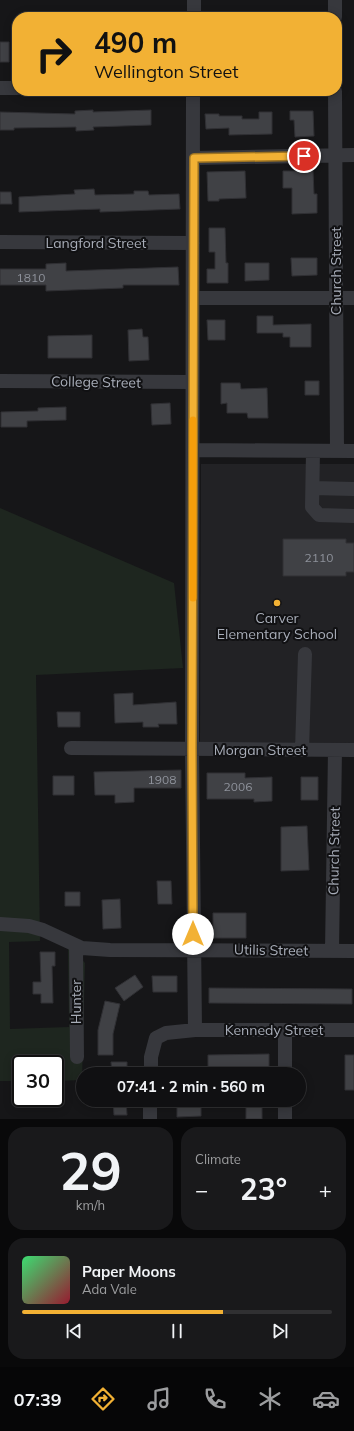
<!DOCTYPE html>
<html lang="en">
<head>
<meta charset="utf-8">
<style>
  body { margin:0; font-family:Mulish,sans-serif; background:#19191b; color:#f1f3f6; height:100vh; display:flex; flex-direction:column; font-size:15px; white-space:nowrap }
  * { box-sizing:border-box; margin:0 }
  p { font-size:13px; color:#9c9d9f }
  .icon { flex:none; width:22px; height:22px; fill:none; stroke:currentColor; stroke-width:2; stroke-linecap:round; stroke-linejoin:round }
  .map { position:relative; height:1119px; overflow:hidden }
  .side { display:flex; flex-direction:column; gap:8px; padding:8px; background:#09090a; flex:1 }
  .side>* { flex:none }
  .top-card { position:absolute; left:12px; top:12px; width:330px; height:84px; border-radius:16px; box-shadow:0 2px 10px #0003,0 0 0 1px #303032; background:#f2b134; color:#111; overflow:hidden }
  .speed { position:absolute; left:12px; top:1055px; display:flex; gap:8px; font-size:20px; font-weight:700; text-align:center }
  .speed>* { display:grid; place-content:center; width:52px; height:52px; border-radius:50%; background:#101012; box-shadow:0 2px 10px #0003,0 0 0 1px #303032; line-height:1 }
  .speed .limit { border:2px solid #111; border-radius:6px; background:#fff; color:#111 }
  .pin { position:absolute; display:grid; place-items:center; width:34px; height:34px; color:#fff; margin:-17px; border:2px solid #fff; border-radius:50%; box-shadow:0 1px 4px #0007 }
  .me { position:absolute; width:44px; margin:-22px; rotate:0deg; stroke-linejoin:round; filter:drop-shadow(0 0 3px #0008) }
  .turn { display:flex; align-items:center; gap:14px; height:84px; padding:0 16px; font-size:18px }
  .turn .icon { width:52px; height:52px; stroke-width:2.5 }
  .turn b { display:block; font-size:28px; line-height:34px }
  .big { font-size:30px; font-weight:700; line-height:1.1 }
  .side .card { flex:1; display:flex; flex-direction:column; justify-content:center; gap:6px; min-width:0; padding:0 14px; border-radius:16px; background:#19191b }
  .side .dial { align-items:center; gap:0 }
  .dial b { font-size:52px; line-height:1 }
  .song { display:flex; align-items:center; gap:12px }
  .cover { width:48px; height:48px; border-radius:6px; background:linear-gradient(135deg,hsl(140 70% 55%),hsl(350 70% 35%)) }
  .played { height:4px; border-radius:2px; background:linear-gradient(90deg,#f2b134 65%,#303032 65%) }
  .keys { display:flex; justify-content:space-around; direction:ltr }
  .heat { display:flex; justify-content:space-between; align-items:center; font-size:22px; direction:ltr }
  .side .tiles { flex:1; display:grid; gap:8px; grid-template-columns:1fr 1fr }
  .card:last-child { grid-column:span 2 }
  .trip { position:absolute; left:76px; top:1067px; width:230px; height:40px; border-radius:20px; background:#101012; box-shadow:0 2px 10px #0003,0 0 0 1px #303032; font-weight:700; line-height:40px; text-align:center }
  .tab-bar { display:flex; height:64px; justify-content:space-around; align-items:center; background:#060607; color:#9c9d9f }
  .tab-bar .icon { width:28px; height:28px }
  .tab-bar .on { color:#f2b134 }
  .tab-bar b { font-size:18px; color:#f1f3f6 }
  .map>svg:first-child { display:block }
</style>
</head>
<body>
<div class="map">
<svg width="354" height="1119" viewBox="0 0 354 1119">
  <rect width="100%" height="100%" fill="#161618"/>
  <!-- built -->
  <path fill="#222225" d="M201 464H354V743L200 742Z"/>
  <!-- green -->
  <path fill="#1e261f" d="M0 508 174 583 183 668 36 675 40 941 9 942 10 1029 69 1027 68 944 85 963 82 1080 55 1081V1064H21V1081H0Z"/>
  <!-- building -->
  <path fill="#404145" stroke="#303034" d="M0 42H9V62H0Z
    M93 110V112L151 110V125L93 127 94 130 76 131V127L14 128V130H0V112L75 114V111Z
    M290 111H313L314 136 295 137 294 120H290Z
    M259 112H272V134L229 135V128L206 129 205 114H219V116H242V119H259Z
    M245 171 246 198 219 199V201H208L207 172Z
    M283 171H313L314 194H317V213L292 214V188H283Z
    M94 189 95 195 134 194V191H148L149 195 179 194 180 209 100 212V209L19 212V197L75 194 74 190Z
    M0 192H11L12 204H0Z
    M209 228H225L226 263H228V283H207V269H215V252H209Z
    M291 258H317V275L292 276Z
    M66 263V271L178 267 179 285H123V288L46 291V285H0V269H46V264Z
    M245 263H269V280L245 281Z
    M257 316H273V325L311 324V347H290V337H283V333H257Z
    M207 320H225V340H208Z
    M142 329 143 337H148L149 360 129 361 128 330Z
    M92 335V358H48V336Z
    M305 381H319V395H305Z
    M221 383H240L241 389 267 388 268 418H248L247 413H227V403L221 404Z
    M170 403 171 424 152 425 151 404Z
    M66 407V420L27 421V427H1V412L38 411V408Z
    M283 539H346V543H354V572H346V576H283Z
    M133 693V705L176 702 177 724H158L159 727H143V722L115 723 114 694Z
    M57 712H80V727H58Z
    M181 770V788H134V802L115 803V795H95L94 772Z
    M207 773H245V778L272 777V801L254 802V799H207Z
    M53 776H74V795H53Z
    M301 777H318V800H301Z
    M307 826 309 870 281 871V827Z
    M157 881H171L172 904H158Z
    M65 892H80V906H65Z
    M120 899 121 928 103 929 102 900Z
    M213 913H246V938H213Z
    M40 952H55V966H52L53 1003H41V994H33V982H41Z
    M135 975 143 987 124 1001 115 988Z
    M152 976H177V992H153Z
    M209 988 352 989V1004L209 1003Z
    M105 1001 120 1004 113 1034V1055H98V1030Z
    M269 1054V1071H208V1055Z
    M345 1055H354V1090H345Z
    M111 1062H127V1074H112Z
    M113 1100H126L127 1115H114Z
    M246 1100H262V1119H246Z
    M177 1101H201V1116L177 1117Z"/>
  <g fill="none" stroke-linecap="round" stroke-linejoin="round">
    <!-- minor -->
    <path stroke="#37383d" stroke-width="14" d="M335 0V17
      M194 17V0
      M0 88H17
      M335 91 337 451
      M194 158 354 155
      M0 242 193 243
      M193 298H354
      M0 381 192 382
      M194 450 354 451
      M313 451 312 507 319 515 354 516
      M313 488 354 489
      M71 748 354 750
      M302 750 305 654
      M0 924 29 926 43 930 82 948 110 950 354 951
      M76 946 77 1057
      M332 951 335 750
      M195 1030H354
      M151 1074V1057L156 1038 166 1033 195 1030 192 749 193 91
      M285 1074V1031
      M150 1100V1119
      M285 1119V1100"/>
  </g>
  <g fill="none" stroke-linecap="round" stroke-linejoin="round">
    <defs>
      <path id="route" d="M193 934 192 749 194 158 304 156"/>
    </defs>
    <!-- route casing -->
    <use href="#route" stroke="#9d7322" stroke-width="10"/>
    <!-- route -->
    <use href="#route" stroke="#f2b134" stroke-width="7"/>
    <!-- slow -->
    <path stroke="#f59e0b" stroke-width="7" d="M193 598V420"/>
  </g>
  <!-- markers -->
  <circle fill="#f2b134" stroke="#111113" stroke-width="1.5" cx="277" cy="603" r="4"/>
  <g text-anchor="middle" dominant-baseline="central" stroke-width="4" stroke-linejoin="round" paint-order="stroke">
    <!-- number labels -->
    <g font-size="12" fill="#8e929b">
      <text x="31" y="277">1810</text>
      <text x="319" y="557">2110</text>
      <text x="162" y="779">1908</text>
      <text x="238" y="786">2006</text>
    </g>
    <!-- street labels -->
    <g font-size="14" fill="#a8adb8" stroke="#111113">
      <text x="96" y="243">Langford Street</text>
      <text transform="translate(336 271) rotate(-90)">Church Street</text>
      <text transform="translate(96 382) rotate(1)">College Street</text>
      <text x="260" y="750">Morgan Street</text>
      <text transform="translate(334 851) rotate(-89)">Church Street</text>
      <text transform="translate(271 950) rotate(1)">Utilis Street</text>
      <text transform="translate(76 1002) rotate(-90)">Hunter</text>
      <text x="274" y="1030">Kennedy Street</text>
    </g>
    <!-- poi labels -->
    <g font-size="14" fill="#a8adb8" stroke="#111113">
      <text x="277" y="618">Carver<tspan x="277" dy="16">Elementary School</tspan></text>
    </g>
  </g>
</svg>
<div class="speed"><div class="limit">30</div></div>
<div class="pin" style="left:304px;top:156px;background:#d93025"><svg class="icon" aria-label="arrive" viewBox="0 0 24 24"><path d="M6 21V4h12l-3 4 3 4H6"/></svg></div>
<svg class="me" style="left:193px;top:934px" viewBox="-20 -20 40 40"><circle r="19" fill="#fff"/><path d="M0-13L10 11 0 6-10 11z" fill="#f2b134"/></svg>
<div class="trip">07:41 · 2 min · 560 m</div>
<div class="top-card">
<div class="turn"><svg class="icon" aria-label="right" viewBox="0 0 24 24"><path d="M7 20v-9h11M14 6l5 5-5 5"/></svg><div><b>490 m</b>Wellington Street</div></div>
</div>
</div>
<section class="side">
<div class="tiles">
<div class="card dial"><b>29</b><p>km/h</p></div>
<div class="card"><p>Climate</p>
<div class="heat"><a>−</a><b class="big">23°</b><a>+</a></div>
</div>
<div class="card">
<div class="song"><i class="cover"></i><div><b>Paper Moons</b><p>Ada Vale</p></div></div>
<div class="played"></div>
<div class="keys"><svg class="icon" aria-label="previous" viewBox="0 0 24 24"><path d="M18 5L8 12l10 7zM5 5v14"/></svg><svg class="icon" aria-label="pause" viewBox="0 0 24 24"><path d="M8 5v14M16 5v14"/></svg><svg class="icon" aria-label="next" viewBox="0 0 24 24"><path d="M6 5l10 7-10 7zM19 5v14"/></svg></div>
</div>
</div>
</section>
<nav class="tab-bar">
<b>07:39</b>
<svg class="icon on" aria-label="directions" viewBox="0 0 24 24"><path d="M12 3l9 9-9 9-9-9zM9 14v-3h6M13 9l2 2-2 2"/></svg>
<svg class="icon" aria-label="music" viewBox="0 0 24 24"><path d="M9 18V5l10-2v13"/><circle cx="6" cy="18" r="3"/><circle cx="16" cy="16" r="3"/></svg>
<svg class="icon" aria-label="phone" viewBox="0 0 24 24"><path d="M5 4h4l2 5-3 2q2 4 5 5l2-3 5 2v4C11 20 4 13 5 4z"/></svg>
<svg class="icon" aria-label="climate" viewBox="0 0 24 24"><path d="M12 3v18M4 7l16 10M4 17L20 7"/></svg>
<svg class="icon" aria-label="car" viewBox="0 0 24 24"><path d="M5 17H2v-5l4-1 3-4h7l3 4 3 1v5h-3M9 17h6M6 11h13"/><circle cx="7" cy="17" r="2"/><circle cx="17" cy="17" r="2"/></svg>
</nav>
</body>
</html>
